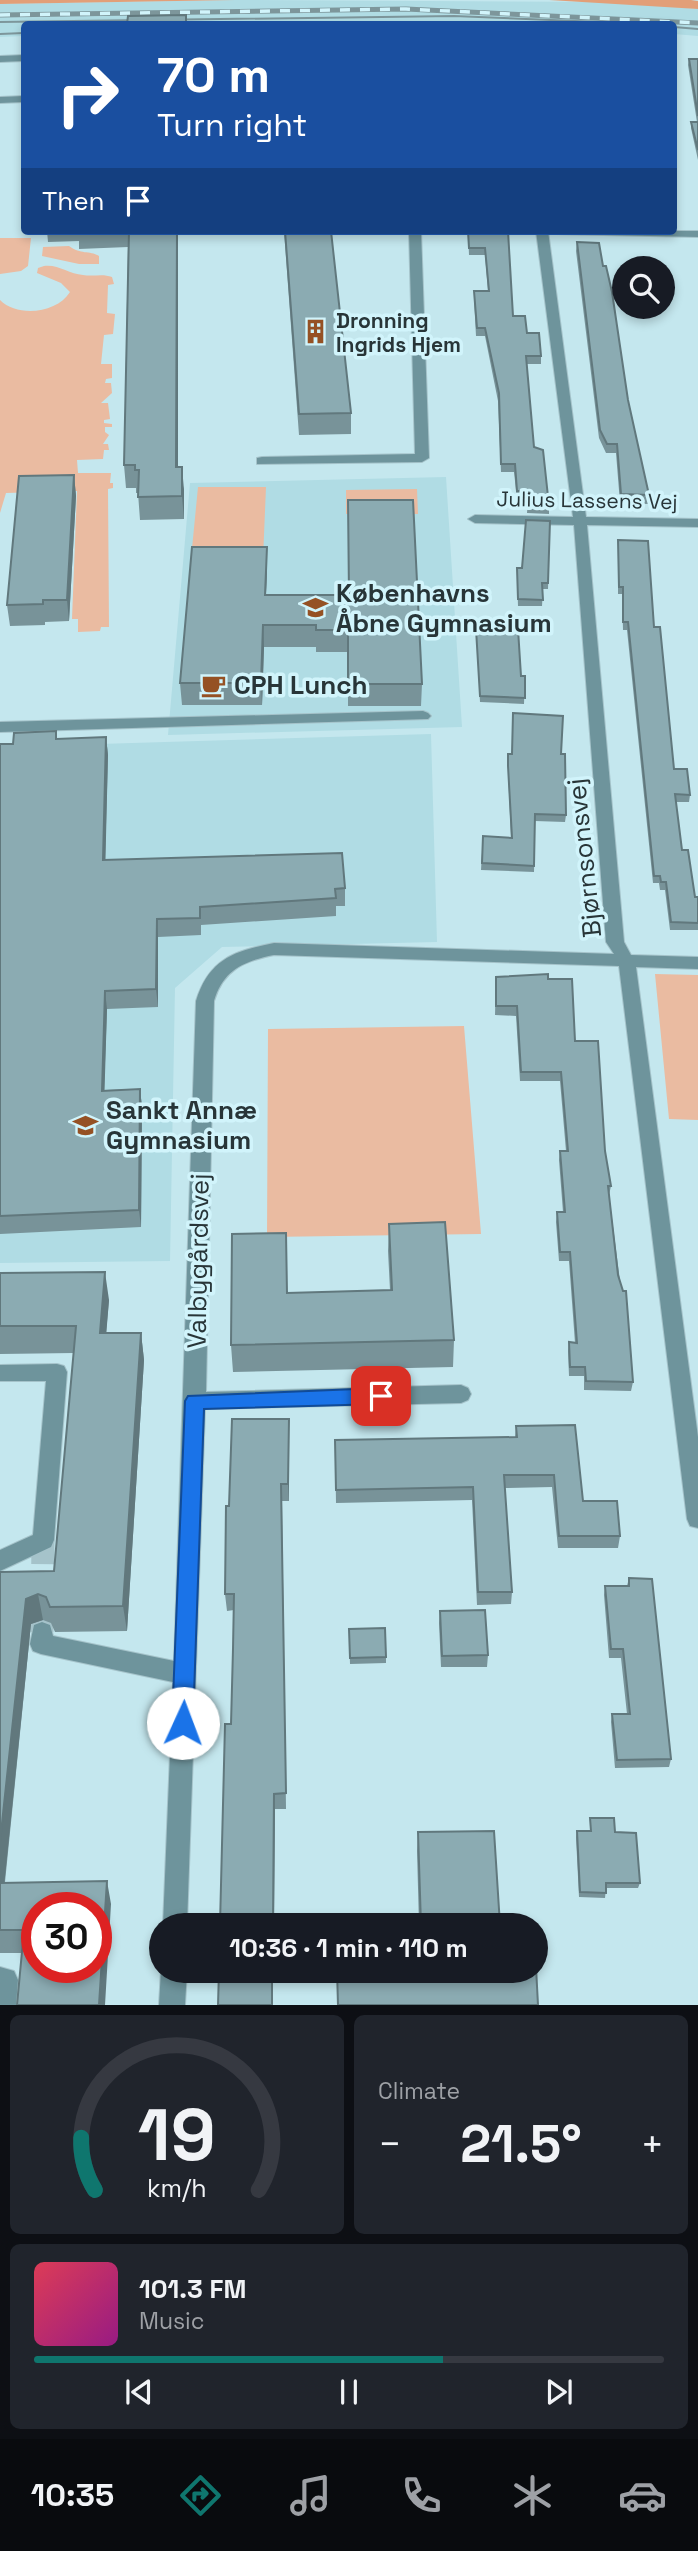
<!DOCTYPE html>
<html lang="en">
<head>
<meta charset="utf-8">
<style>
  body { margin:0; font-family:"Space Grotesk",sans-serif; background:#20242c; color:#f1f3f6; height:100vh; display:flex; flex-direction:column; font-size:26px; white-space:nowrap }
  * { box-sizing:border-box; margin:0 }
  p { font-size:23px; color:#9ea1a6 }
  .icon { flex:none; width:38px; height:38px; fill:none; stroke:currentColor; stroke-width:2; stroke-linecap:round; stroke-linejoin:round }
  .map { position:relative; height:2005px; overflow:hidden }
  .panel { display:flex; flex-direction:column; gap:10px; padding:10px; background:#0d0f14; flex:1 }
  .panel>* { flex:none }
  .hud { position:absolute; left:21px; top:21px; width:656px; height:214px; border-radius:7px; box-shadow:0 4px 10px #0003; background:#1a4fa0; color:#fff; overflow:hidden }
  .tools { position:absolute; left:612px; top:256px; display:grid; gap:14px }
  .tools a { display:grid; place-items:center; width:63px; height:63px; border-radius:50%; background:#171b24; box-shadow:0 4px 10px #0003; font-size:35px }
  .speed { position:absolute; left:21px; top:1892px; display:flex; gap:14px; font-size:35px; font-weight:700; text-align:center }
  .speed>* { display:grid; place-content:center; width:91px; height:91px; border-radius:50%; background:#171b24; box-shadow:0 4px 10px #0003; line-height:1 }
  .speed .limit { border:10px solid #d22; background:#fff; color:#111 }
  .pin { position:absolute; display:grid; place-items:center; width:60px; height:60px; color:#fff; margin:-30px; border-radius:14px; box-shadow:0 4px 10px #0006 }
  .me { position:absolute; width:77px; margin:-38px; rotate:2deg; stroke-linejoin:round; filter:drop-shadow(0 0 5px #0008) }
  .turn { display:flex; align-items:center; gap:24px; height:147px; padding:0 21px; font-size:32px }
  .turn .icon { width:91px; height:91px; stroke-width:2.5 }
  .turn b { display:block; font-size:49px; line-height:60px }
  .then { display:flex; align-items:center; height:66px; padding:0 21px; background:#0003; gap:14px; font-size:26px }
  .big { font-size:52px; font-weight:700; line-height:1.1 }
  .panel .widget { flex:1; display:flex; flex-direction:column; justify-content:center; gap:10px; min-width:0; padding:0 24px; border-radius:10px; background:#20242c }
  .panel .dial { align-items:center; gap:0 }
  .dial svg { height:182px; overflow:visible; fill:none; stroke:#363941; stroke-width:7; stroke-linecap:round; text-anchor:middle }
  .dial text { fill:#f1f3f6; stroke:none }
  .song { display:flex; align-items:center; gap:21px }
  .cover { width:84px; height:84px; border-radius:10px; background:linear-gradient(135deg,hsl(350 70% 55%),hsl(310 70% 35%)) }
  .played { height:7px; border-radius:4px; background:linear-gradient(90deg,#0f766e 65%,#363941 65%) }
  .keys { display:flex; justify-content:space-around; direction:ltr }
  .heat { display:flex; justify-content:space-between; align-items:center; font-size:38px; direction:ltr }
  .panel .tiles { flex:1; display:grid; gap:10px; grid-template-columns:1fr 1fr }
  .widget:last-child { grid-column:span 2 }
  .trip { position:absolute; left:149px; top:1913px; width:399px; height:70px; border-radius:35px; background:#171b24; box-shadow:0 4px 10px #0003; font-weight:700; line-height:70px; text-align:center }
  .menu { display:flex; height:112px; justify-content:space-around; align-items:center; background:#090b0e; color:#9ea1a6 }
  .menu .icon { width:49px; height:49px }
  .menu .on { color:#0f766e }
  .menu b { font-size:32px; color:#f1f3f6 }
  .map>svg:first-child { display:block }
</style>
</head>
<body>
<div class="map">
<svg width="698" height="2005" viewBox="0 0 698 2005">
  <rect width="100%" height="100%" fill="#c4e7ee"/>
  <!-- built -->
  <path fill="#b0dce4" d="M235 0 616 2 698 9V36L674 34V24H24V36L0 37V4Z
    M446 477 462 727 168 735 190 483Z
    M431 734 437 942 222 947 175 988 170 1261 0 1263V747Z"/>
  <!-- green -->
  <path fill="#eabba1" d="M0 238H31L28 266 21 271 0 274Z
    M69 246C81 255 89 250 99 256V264H79L42 256 43 247Z
    M44 266C58 264 69 274 83 275 94 277 102 273 112 277L114 284 108 285 107 313 115 314 113 334 104 335 101 364H112V378L106 379 105 383H111L112 393 101 403H108L110 419 104 420V423L112 424V427H105V432L109 435 103 444H108L109 450H104L103 459 77 460 78 473H111L110 483H113V488L108 489 109 627H101L100 631 78 632V619H72L77 491 6 493 0 513V300C18 318 57 313 70 292L61 283 37 273 38 268Z
    M198 487H266L263 559H191Z
    M417 489 418 514H346V490Z
    M655 974 698 975V1120L669 1119Z
    M464 1026 481 1234 267 1237 268 1029Z"/>
  <!-- forest -->
  <path fill="#e29f78" d="M0 0H235L0 4Z
    M549 0H691L698 1V9Z"/>
  <g fill="none" stroke-linecap="round" stroke-linejoin="round">
    <!-- minor-tunnel -->
    <path stroke="#a5c3ca" stroke-width="23" stroke-dasharray="23 11" stroke-linecap="butt" d="M42 1632 43 1540"/>
    <defs>
      <path id="minor" d="M24 55V61L0 62V56Z
        M24 96V102L0 103V97Z
        M409 231H421L429 458 422 462 257 464V458L262 457 415 454Z
        M536 231H548L586 517 698 519V527L587 525 624 942 631 955 698 957V969L636 967 698 1437V1528L690 1526 687 1519 619 966 274 955C244 961 223 970 214 1001L206 1392 461 1385 468 1388 471 1394 468 1400 461 1403 205 1409 187 1925H163L173 1682 41 1654 33 1651 30 1644 34 1625 42 1622 50 1625 53 1636 174 1661 196 1001C209 959 234 951 274 943L614 954 606 942 574 525 475 523 468 519 475 515 573 517Z
        M550 231H698V237L556 234Z
        M423 711 428 713 431 716 428 719 0 732V722Z
        M57 1364 64 1366 67 1372 54 1540 51 1547 0 1571V1550L33 1535 46 1381H0V1365Z
        M0 1967 14 1971 18 1980 16 2005H0Z
        M161 1970H187L185 2005H159Z"/>
    </defs>
    <!-- minor casing -->
    <use href="#minor" stroke="#a5c3ca" stroke-width="2"/>
    <!-- minor -->
    <use href="#minor" fill="#6e949c" fill-rule="evenodd"/>
    <!-- tram -->
    <path stroke="#7d969b" stroke-width="2" d="M0 22 454 16 648 24
      M674 27 698 29
      M0 34 24 33"/>
    <defs>
      <path id="rail" d="M0 15 406 9 698 23"/>
    </defs>
    <!-- rail casing -->
    <use href="#rail" stroke="#7d969b" stroke-width="5"/>
    <!-- rail -->
    <use href="#rail" stroke="#d1f4fb" stroke-width="3.5" stroke-dasharray="10" stroke-linecap="butt"/>
  </g>
  <!-- wall -->
  <path fill="#789399" d="M689 59H698V160L691 128V122H697L688 65Z
    M47 231H178V467L184 490V519L140 520 138 493H136V488H126L124 465 128 247 79 249V241L48 242Z
    M284 231H331L351 413V434L299 435Z
    M468 231H508L513 316 527 333 541 356V364H527L534 447 549 506V514L527 513 528 499H517L514 472H501L498 401 485 336H476L474 299V291H488L485 255H469Z
    M577 242 603 266 628 400 649 495 648 504 620 503 616 453H606L599 438 576 251Z
    M74 475 76 496 69 621 45 622V625L10 626 7 605Z
    M550 521 548 589H543L542 606H518L517 574Z
    M618 540 654 627 674 769 690 795 689 802H676L682 850 695 897H698V930H670L665 890H660L659 883H653L627 630H623L622 594H618Z
    M267 547V568L266 595H349L422 684 421 706H348V652H316V647H264L262 705H182L180 683Z
    M476 629 521 676H525L524 704 480 702Z
    M56 731 57 739 106 737 108 755 105 860 345 888V906H336V916L201 925V935L158 937V1007L107 1009 104 1090 140 1089 142 1107 141 1227 0 1234V744H13Z
    M508 754H561L566 815 565 822 535 821 534 872 481 870 483 836 511 838 508 772Z
    M496 977 548 979 575 1041 605 1151 611 1186 609 1195 633 1382 631 1391 584 1390V1376H569L568 1351 569 1342 575 1343 569 1261H559L556 1222 557 1212H563L559 1160 560 1151H566L560 1081H520L516 1016 495 1015Z
    M389 1224 454 1340 453 1367 233 1372 231 1345 288 1293 390 1290 388 1251Z
    M0 1273 109 1300 106 1333H141L144 1360 127 1631 55 1632 51 1623 43 1620 31 1624 5 1882 111 1904 22 1953H0V1572L54 1571 74 1353 0 1354Z
    M516 1426 583 1501 620 1536 618 1548H558L552 1487 505 1488 512 1592 511 1604 477 1605 472 1500 336 1503 335 1440 515 1437Z
    M289 1436V1501H282L286 1809H275L231 1724 234 1610 227 1611 225 1594 229 1506Z
    M629 1578 671 1759 669 1767 615 1768 611 1722 612 1714H627L621 1658H609L604 1595 605 1586H627Z
    M440 1611 488 1655 487 1667H441L439 1623Z
    M349 1629 386 1657V1663L350 1664Z
    M590 1818 640 1883 638 1888H606L605 1898 579 1897 576 1837 577 1831H590Z
    M418 1832 500 1925H419L417 1851Z"/>
  <!-- shaded-wall -->
  <path fill="#61787d" d="M177 231H178V490L176 467Z
    M182 467 184 490V519L182 496Z
    M74 475 76 496 69 621 67 600Z
    M267 547V568L265 616V595Z
    M263 625 264 647 262 705 261 683Z
    M106 737 108 755 105 878 103 860Z
    M157 919 158 937V1007L156 989Z
    M105 991 107 1009 104 1108 102 1091Z
    M140 1089 142 1107 141 1227 139 1210Z
    M105 1272 109 1300 104 1361 100 1333Z
    M141 1333 144 1360 127 1631 123 1606Z
    M289 1419V1501L288 1484Z
    M38 1594 43 1620 31 1624 2 1906 0 1898V1842L26 1599Z
    M274 1794 275 1809 274 1925H273Z
    M107 1881 111 1904 105 2005H99Z
    M272 1970H273V2005H272Z"/>
  <!-- building -->
  <path fill="#8babb2" stroke="#61787d" stroke-width="2" fill-rule="evenodd" d="M186 15V24H127L128 16Z
    M689 59H698V116Z
    M691 122H698V150Z
    M129 231H177L176 467H182V496L138 497 139 470H135V465H124Z
    M285 231H331L351 413 299 414Z
    M468 231H508L513 316H525L527 333H539L541 356H526L534 447 543 450 549 506 527 505 528 491H517L515 464H501L499 393 485 328H477L474 291H489L485 248H469Z
    M577 242 599 243 603 266H606L612 292 628 400 649 495 621 494 617 444H607L600 430Z
    M74 475 67 600H43V604L7 605 19 476Z
    M348 500H413L422 684H348V630H316V625H263L261 683H180L192 547H267L265 595H349Z
    M526 520 550 521 548 583H542L543 600 518 599 517 568H522Z
    M618 540 648 541 654 627H660L674 769H687L690 795 675 794 682 850H688L695 897H698V923L671 922 666 882H661L660 876H654L628 622H623V587H619Z
    M476 629H518L521 676H525V698L480 696Z
    M513 713 563 716 561 754H565L566 815 535 814 534 866 482 863 483 836 512 838 508 766V754H512Z
    M56 731V739L106 737 103 860 342 853 345 888 335 889 336 898 200 907V918L157 919 156 989 105 991 102 1091 140 1089 139 1210 0 1216V744H13L14 733Z
    M548 974V979H572L575 1041H598L605 1151 611 1186H608L618 1275 623 1291H626L633 1382 586 1381 585 1367H570L569 1342 577 1343 570 1252H560L557 1212H565L560 1151H568L561 1072H521L517 1006H496V977Z
    M445 1222 454 1340 231 1345 232 1234 286 1233 287 1293 392 1290 389 1224Z
    M105 1272 100 1333H141L123 1606 50 1607 46 1597 38 1594 26 1599 0 1842V1572L54 1571 76 1326H0V1273Z
    M232 1419H289L288 1484H281L286 1793 274 1794 273 1925H220L225 1724H231L233 1649 234 1594H225L226 1506H229Z
    M575 1425 583 1501H617L620 1536H559L554 1475H504L512 1592H478L473 1487 336 1490 335 1440 517 1437 516 1426Z
    M629 1578 652 1579 671 1759 617 1760 612 1714H630L623 1649H611L605 1586H629Z
    M485 1610 488 1655 442 1656 440 1611Z
    M385 1628 386 1657 350 1658 349 1629Z
    M590 1818H614L615 1832 636 1833 640 1883H606V1893L580 1892 577 1831H591Z
    M494 1831 500 1925H421L418 1832Z
    M107 1881 99 2005H17L24 1930H0V1883ZM37 1908H96V1967H37Z
    M536 1967 538 2005H338L337 1970H536Z
    M219 1970H272V2005H218Z"/>
  <!-- route -->
  <path fill="#1a73e8" stroke="#114b97" stroke-width="2" d="M381 1388 388 1391 391 1396 388 1402 381 1404 204 1409 193 1723 190 1730 183 1733 175 1730 172 1723 185 1401 188 1396Z"/>
  <!-- icons -->
  <defs>
    <symbol id="building-bare" viewBox="-9 -9 18 18"><path d="M-4-6H4V6H1V3H-1V6H-4ZM-2.5-4.3h1.7v1.8h-1.7ZM.8-4.3h1.7v1.8H.8ZM-2.5-1h1.7V.8h-1.7ZM.8-1h1.7V.8H.8Z" fill="#955124" stroke="#d1f4fb" stroke-width="2.5" paint-order="stroke"/></symbol>
    <symbol id="school-bare" viewBox="-9 -9 18 18"><path d="M0-5L7-2L0 1L-7-2ZM-4 1L0 2.5L4 1V4Q0 6-4 4Z" fill="#955124" stroke="#d1f4fb" stroke-width="2.5" paint-order="stroke"/></symbol>
    <symbol id="cafe-bare" viewBox="-9 -9 18 18"><path d="M-5.5-4.5H6V0H3Q3 3.5 0 3.5H-2.5Q-5.5 3.5-5.5 0ZM3-3.2v2h1.7v-2ZM-6 4.5H4V6H-6Z" fill="#955124" stroke="#d1f4fb" stroke-width="2.5" paint-order="stroke"/></symbol>
  </defs>
  <g fill-rule="evenodd">
    <use href="#building-bare" x="298" y="314" width="35" height="35"/>
    <use href="#school-bare" x="298" y="590" width="35" height="35"/>
    <use href="#cafe-bare" x="196" y="668" width="35" height="35"/>
    <use href="#school-bare" x="68" y="1108" width="35" height="35"/>
  </g>
  <g text-anchor="middle" dominant-baseline="central" stroke-width="7" stroke-linejoin="round" paint-order="stroke">
    <!-- far-poi labels -->
    <g font-size="21" font-weight="bold" fill="#283538" stroke="#d1f4fb" text-anchor="start">
      <text x="336" y="320">Dronning<tspan x="336" dy="24">Ingrids Hjem</tspan></text>
    </g>
    <!-- far-street labels -->
    <g font-size="21" fill="#283538" stroke="#d1f4fb">
      <text transform="translate(587 500) rotate(1)">Julius Lassens Vej</text>
    </g>
    <!-- poi labels -->
    <g font-size="26" font-weight="bold" fill="#283538" stroke="#d1f4fb" text-anchor="start">
      <text x="336" y="593">Københavns<tspan x="336" dy="30">Åbne Gymnasium</tspan></text>
      <text x="234" y="685">CPH Lunch</text>
      <text x="106" y="1110">Sankt Annæ<tspan x="106" dy="30">Gymnasium</tspan></text>
    </g>
    <!-- street labels -->
    <g font-size="26" fill="#283538" stroke="#d1f4fb">
      <text transform="translate(584 858) rotate(-96)">Bjørnsonsvej</text>
      <text transform="translate(198 1261) rotate(-89)">Valbygårdsvej</text>
    </g>
  </g>
</svg>
<div class="tools">
<a><svg class="icon" aria-label="search" viewBox="0 0 24 24"><circle cx="10" cy="10" r="6"/><path d="M15 15l6 6"/></svg></a>
</div>
<div class="speed"><div class="limit">30</div></div>
<div class="pin" style="left:381px;top:1396px;background:#d93025"><svg class="icon" aria-label="arrive" viewBox="0 0 24 24"><path d="M6 21V4h12l-3 4 3 4H6"/></svg></div>
<svg class="me" style="left:183px;top:1723px" viewBox="-20 -20 40 40"><circle r="19" fill="#fff"/><path d="M0-13L10 11 0 6-10 11z" fill="#1a73e8"/></svg>
<div class="trip">10:36 · 1 min · 110 m</div>
<div class="hud">
<div class="turn"><svg class="icon" aria-label="right" viewBox="0 0 24 24"><path d="M7 20v-9h11M14 6l5 5-5 5"/></svg><div><b>70 m</b>Turn right</div></div>
<div class="then">Then<svg class="icon" aria-label="arrive" viewBox="0 0 24 24"><path d="M6 21V4h12l-3 4 3 4H6"/></svg></div>
</div>
</div>
<section class="panel">
<div class="tiles">
<div class="widget dial"><svg viewBox="0 0 100 80">
<path d="M14 69A42 42 0 1 1 86 69"/>
<path d="M14 69A42 42 0 0 1 8 46" stroke="#0f766e"/>
<text x="50" y="56" font-size="32" font-weight="700">19</text>
<text x="50" y="72" font-size="11">km/h</text>
</svg></div>
<div class="widget"><p>Climate</p>
<div class="heat"><a>−</a><b class="big">21.5°</b><a>+</a></div>
</div>
<div class="widget">
<div class="song"><i class="cover"></i><div><b>101.3 FM</b><p>Music</p></div></div>
<div class="played"></div>
<div class="keys"><svg class="icon" aria-label="previous" viewBox="0 0 24 24"><path d="M18 5L8 12l10 7zM5 5v14"/></svg><svg class="icon" aria-label="pause" viewBox="0 0 24 24"><path d="M8 5v14M16 5v14"/></svg><svg class="icon" aria-label="next" viewBox="0 0 24 24"><path d="M6 5l10 7-10 7zM19 5v14"/></svg></div>
</div>
</div>
</section>
<nav class="menu">
<b>10:35</b>
<svg class="icon on" aria-label="directions" viewBox="0 0 24 24"><path d="M12 3l9 9-9 9-9-9zM9 14v-3h6M13 9l2 2-2 2"/></svg>
<svg class="icon" aria-label="music" viewBox="0 0 24 24"><path d="M9 18V5l10-2v13"/><circle cx="6" cy="18" r="3"/><circle cx="16" cy="16" r="3"/></svg>
<svg class="icon" aria-label="phone" viewBox="0 0 24 24"><path d="M5 4h4l2 5-3 2q2 4 5 5l2-3 5 2v4C11 20 4 13 5 4z"/></svg>
<svg class="icon" aria-label="climate" viewBox="0 0 24 24"><path d="M12 3v18M4 7l16 10M4 17L20 7"/></svg>
<svg class="icon" aria-label="car" viewBox="0 0 24 24"><path d="M5 17H2v-5l4-1 3-4h7l3 4 3 1v5h-3M9 17h6M6 11h13"/><circle cx="7" cy="17" r="2"/><circle cx="17" cy="17" r="2"/></svg>
</nav>
</body>
</html>
